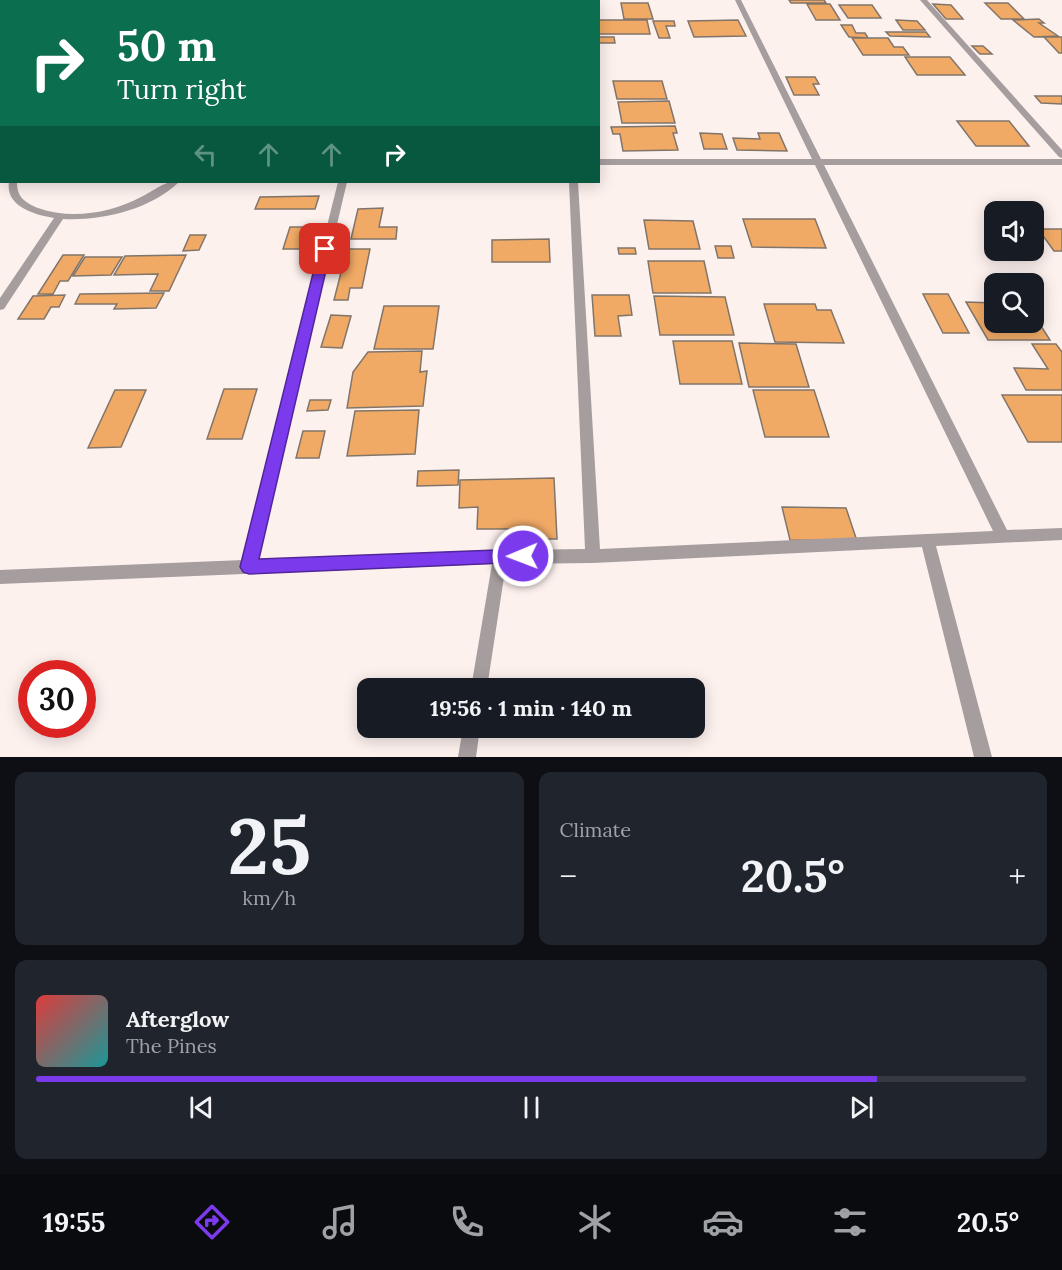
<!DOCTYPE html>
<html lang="en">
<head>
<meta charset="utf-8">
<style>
  body { margin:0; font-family:Lora,serif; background:#20242c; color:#f1f3f6; height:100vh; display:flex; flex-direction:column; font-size:22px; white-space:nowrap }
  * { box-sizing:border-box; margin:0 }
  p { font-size:20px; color:#9ea1a6 }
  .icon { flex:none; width:33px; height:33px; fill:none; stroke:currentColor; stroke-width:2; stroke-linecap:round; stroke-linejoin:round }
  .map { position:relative; height:757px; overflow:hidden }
  .details { display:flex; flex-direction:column; gap:15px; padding:15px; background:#0d0f14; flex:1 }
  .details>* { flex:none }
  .top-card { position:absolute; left:0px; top:0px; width:600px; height:183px; box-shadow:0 3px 15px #0003; background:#0b6e4f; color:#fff; overflow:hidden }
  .fabs { position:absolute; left:984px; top:201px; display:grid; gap:12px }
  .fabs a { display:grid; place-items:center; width:60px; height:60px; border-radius:12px; background:#171b24; box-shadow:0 3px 15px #0003; font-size:30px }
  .speed { position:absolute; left:18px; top:660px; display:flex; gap:12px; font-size:30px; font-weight:700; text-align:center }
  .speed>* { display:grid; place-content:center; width:78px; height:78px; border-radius:50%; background:#171b24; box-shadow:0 3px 15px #0003; line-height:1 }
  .speed .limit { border:9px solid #d22; background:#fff; color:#111 }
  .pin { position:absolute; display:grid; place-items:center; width:51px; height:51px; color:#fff; margin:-26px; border-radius:12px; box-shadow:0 3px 9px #0006 }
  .me { position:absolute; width:66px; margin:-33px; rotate:269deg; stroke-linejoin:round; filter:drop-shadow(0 0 4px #0008) }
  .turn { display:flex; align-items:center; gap:21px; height:126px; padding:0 18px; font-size:27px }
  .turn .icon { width:78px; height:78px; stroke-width:2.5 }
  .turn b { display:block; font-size:42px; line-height:51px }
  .lanes { display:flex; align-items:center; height:57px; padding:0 18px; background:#0003; justify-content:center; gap:30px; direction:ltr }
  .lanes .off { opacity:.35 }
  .big { font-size:45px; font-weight:700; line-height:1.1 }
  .details .widget { flex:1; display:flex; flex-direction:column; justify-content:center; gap:9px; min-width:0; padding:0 21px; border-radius:12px; background:#20242c }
  .details .dial { align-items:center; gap:0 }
  .dial b { font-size:78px; line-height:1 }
  .song { display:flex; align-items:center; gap:18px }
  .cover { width:72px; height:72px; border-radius:9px; background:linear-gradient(135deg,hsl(0 70% 55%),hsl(180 70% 35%)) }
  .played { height:6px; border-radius:3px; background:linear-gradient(90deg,#7c3aed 85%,#363941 85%) }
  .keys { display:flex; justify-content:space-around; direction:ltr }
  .heat { display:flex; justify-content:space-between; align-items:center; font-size:33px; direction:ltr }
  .details .tiles { flex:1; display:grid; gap:15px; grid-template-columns:1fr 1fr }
  .widget:last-child { grid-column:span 2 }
  .trip { position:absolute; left:357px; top:678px; width:348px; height:60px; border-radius:12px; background:#171b24; box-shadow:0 3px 15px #0003; font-weight:700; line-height:60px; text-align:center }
  .tabs { display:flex; height:96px; justify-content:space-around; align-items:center; background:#090b0e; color:#9ea1a6 }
  .tabs .icon { width:42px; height:42px }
  .tabs .on { color:#7c3aed }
  .tabs b { font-size:27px; color:#f1f3f6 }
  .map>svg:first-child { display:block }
</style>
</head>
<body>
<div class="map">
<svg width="1062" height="757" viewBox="0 0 1062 757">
  <rect width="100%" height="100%" fill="#fdf1ee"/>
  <!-- building -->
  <path fill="#f1aa66" stroke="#81756a" stroke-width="1.5" d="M789 0H824L826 3H791Z
    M621 3H648L653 19H624Z
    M985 3H1008L1024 19H1001Z
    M807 4H830L840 20H816Z
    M933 4 951 5 963 19H946Z
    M839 5H872L881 18H848Z
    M1039 19 1044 23H1039L1058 36 1034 37 1013 20Z
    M598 20H647L650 34H598Z
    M738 20 746 36 694 37 688 21Z
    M896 20 917 21 925 30H903Z
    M653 21H674L675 26H666L670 38H659Z
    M841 25H852L856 33H865L868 38 849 37Z
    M886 32H926L930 37 890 36Z
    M598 37H614L615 43H598Z
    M1044 37H1062V53H1059Z
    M852 38H888L894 47H903L909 55H863Z
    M972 46H983L992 54H980Z
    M905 57H950L965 75H917Z
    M786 77H815L819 84H813L819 95H794Z
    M613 81H662L667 99H617Z
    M1035 96H1062V104L1041 103Z
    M669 101 675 123H622L618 102Z
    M957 121H1009L1029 146H976Z
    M675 126 677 133H673L678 150 623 151 620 134H613L611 127Z
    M700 133 722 134 727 149H704Z
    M758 133H779L787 151 737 150 733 138 760 139Z
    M319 196 315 209H255L260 197Z
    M383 208 379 227H397L396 239H351L358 209Z
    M743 219H815L826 248 752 247Z
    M644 220 693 221 700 249H649Z
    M290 227H311L304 249H283Z
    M1038 229H1062V251H1054Z
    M190 235H206L199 250 183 251Z
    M549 239 550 262H492V240Z
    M715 246H731L734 258H718Z
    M618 248H635L636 254H619Z
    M347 249H370L362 288H350L348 300H334Z
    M63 255H84L68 281H60L53 294H38Z
    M186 255 169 291H150L158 274 114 275 125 256Z
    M85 257H122L111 275 73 276Z
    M648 261H704L711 293H653Z
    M164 293 156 308 114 309 117 304H75L80 294Z
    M923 294H948L969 333H943Z
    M65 295 59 307H51L44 319H18L33 296Z
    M592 295H629L632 315 618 316 621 336H595Z
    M654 296 725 297 734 335H660Z
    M966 302 994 303V322H1034V315L1050 340H988Z
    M764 304H815L817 310H831L844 343 775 342Z
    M384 306H439L433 349H374Z
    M331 315 351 316 342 348 321 347Z
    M673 341H732L742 384H680Z
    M739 343 796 344 809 387H749Z
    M1032 344H1056L1062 352V390H1026L1014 368 1048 369Z
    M422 351 420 372 427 371 423 406 347 408 353 372 368 352Z
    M224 389H257L242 439H207Z
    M115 390H146L121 447 88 448Z
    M753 390H814L829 437H765Z
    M1002 395H1062V442H1028Z
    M310 400H331L328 410 307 411Z
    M419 410 415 454 347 456 355 411Z
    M303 431H325L319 458H296Z
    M459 470 458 485 417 486 418 471Z
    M554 478 557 539H517V529H477L478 507 459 508 460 480Z
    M782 507 846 508 857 541 790 540Z"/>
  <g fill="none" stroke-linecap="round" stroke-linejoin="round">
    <!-- street -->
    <path fill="#a69d9f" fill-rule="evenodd" d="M24 0H31L23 2Z
      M215 0H221L214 2Z
      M396 0H402L395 2Z
      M560 0H566V2H560Z
      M735 0H741L821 159H1062V165H824L1007 530 1062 528V540L936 546 992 757H974L922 547 593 563 506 564 487 688H471L492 564 0 584V570L243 560 338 182H347L258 560 500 550 585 549 569 182H578L600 549 993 531 815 165H598V159H812Z
      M920 0H927L1062 150V158L1059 157Z
      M0 21H2L0 26Z
      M0 159H2V165H0Z
      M9 182H17C17 197 24 202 38 208 71 220 111 213 141 197 154 191 165 180 179 182 150 210 101 221 63 219L4 309 0 310V298L54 218C34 215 5 206 9 182Z
      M463 728H480L476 757H458Z"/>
  </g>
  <!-- route -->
  <path fill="#7c3aed" stroke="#51269a" stroke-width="1.5" d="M325 246 331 249 259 559 523 549 529 551 532 556 529 562 249 574 243 572 240 567 319 249Z"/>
</svg>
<div class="fabs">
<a><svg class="icon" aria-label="sound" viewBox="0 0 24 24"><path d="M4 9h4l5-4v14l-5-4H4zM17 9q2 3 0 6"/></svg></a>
<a><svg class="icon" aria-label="search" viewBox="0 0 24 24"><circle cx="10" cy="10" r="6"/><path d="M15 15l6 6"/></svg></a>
</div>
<div class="speed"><div class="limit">30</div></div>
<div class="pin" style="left:325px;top:249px;background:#d93025"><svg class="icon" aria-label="arrive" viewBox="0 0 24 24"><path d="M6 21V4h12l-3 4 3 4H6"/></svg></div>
<svg class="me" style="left:523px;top:556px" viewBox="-20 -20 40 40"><circle r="17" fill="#7c3aed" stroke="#fff" stroke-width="3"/><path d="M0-11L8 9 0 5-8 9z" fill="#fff"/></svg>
<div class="trip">19:56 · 1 min · 140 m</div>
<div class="top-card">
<div class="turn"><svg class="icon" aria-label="right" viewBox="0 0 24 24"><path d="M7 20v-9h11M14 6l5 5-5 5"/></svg><div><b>50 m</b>Turn right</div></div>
<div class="lanes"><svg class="icon off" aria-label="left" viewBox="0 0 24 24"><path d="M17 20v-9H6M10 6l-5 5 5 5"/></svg><svg class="icon off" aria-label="ahead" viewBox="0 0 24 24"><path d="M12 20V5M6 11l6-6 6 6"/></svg><svg class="icon off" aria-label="ahead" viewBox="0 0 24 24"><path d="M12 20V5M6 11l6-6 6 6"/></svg><svg class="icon" aria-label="right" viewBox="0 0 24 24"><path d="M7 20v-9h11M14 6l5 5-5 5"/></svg></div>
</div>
</div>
<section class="details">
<div class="tiles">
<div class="widget dial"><b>25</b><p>km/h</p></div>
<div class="widget"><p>Climate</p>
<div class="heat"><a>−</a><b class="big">20.5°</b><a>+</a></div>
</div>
<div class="widget">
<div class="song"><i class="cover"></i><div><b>Afterglow</b><p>The Pines</p></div></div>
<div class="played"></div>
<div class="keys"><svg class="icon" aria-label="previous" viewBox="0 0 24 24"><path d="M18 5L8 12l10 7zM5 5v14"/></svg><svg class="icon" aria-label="pause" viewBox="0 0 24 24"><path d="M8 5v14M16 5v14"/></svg><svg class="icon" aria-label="next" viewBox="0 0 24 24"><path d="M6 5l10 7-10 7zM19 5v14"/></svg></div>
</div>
</div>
</section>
<nav class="tabs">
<b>19:55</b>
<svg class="icon on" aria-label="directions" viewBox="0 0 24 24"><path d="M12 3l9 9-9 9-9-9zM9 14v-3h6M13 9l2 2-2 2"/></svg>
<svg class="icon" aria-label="music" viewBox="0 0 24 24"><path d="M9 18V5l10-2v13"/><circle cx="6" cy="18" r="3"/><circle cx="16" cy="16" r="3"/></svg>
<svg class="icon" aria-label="phone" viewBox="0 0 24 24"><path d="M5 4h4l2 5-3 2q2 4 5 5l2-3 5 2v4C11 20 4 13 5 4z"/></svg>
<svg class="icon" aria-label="climate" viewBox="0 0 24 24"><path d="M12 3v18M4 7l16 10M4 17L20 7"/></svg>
<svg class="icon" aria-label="car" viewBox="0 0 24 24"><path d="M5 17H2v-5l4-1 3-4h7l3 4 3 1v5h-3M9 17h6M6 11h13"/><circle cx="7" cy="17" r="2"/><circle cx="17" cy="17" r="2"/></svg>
<svg class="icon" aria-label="filters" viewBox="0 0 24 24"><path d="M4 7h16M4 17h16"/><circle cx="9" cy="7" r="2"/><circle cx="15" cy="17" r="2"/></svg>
<b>20.5°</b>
</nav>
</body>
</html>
